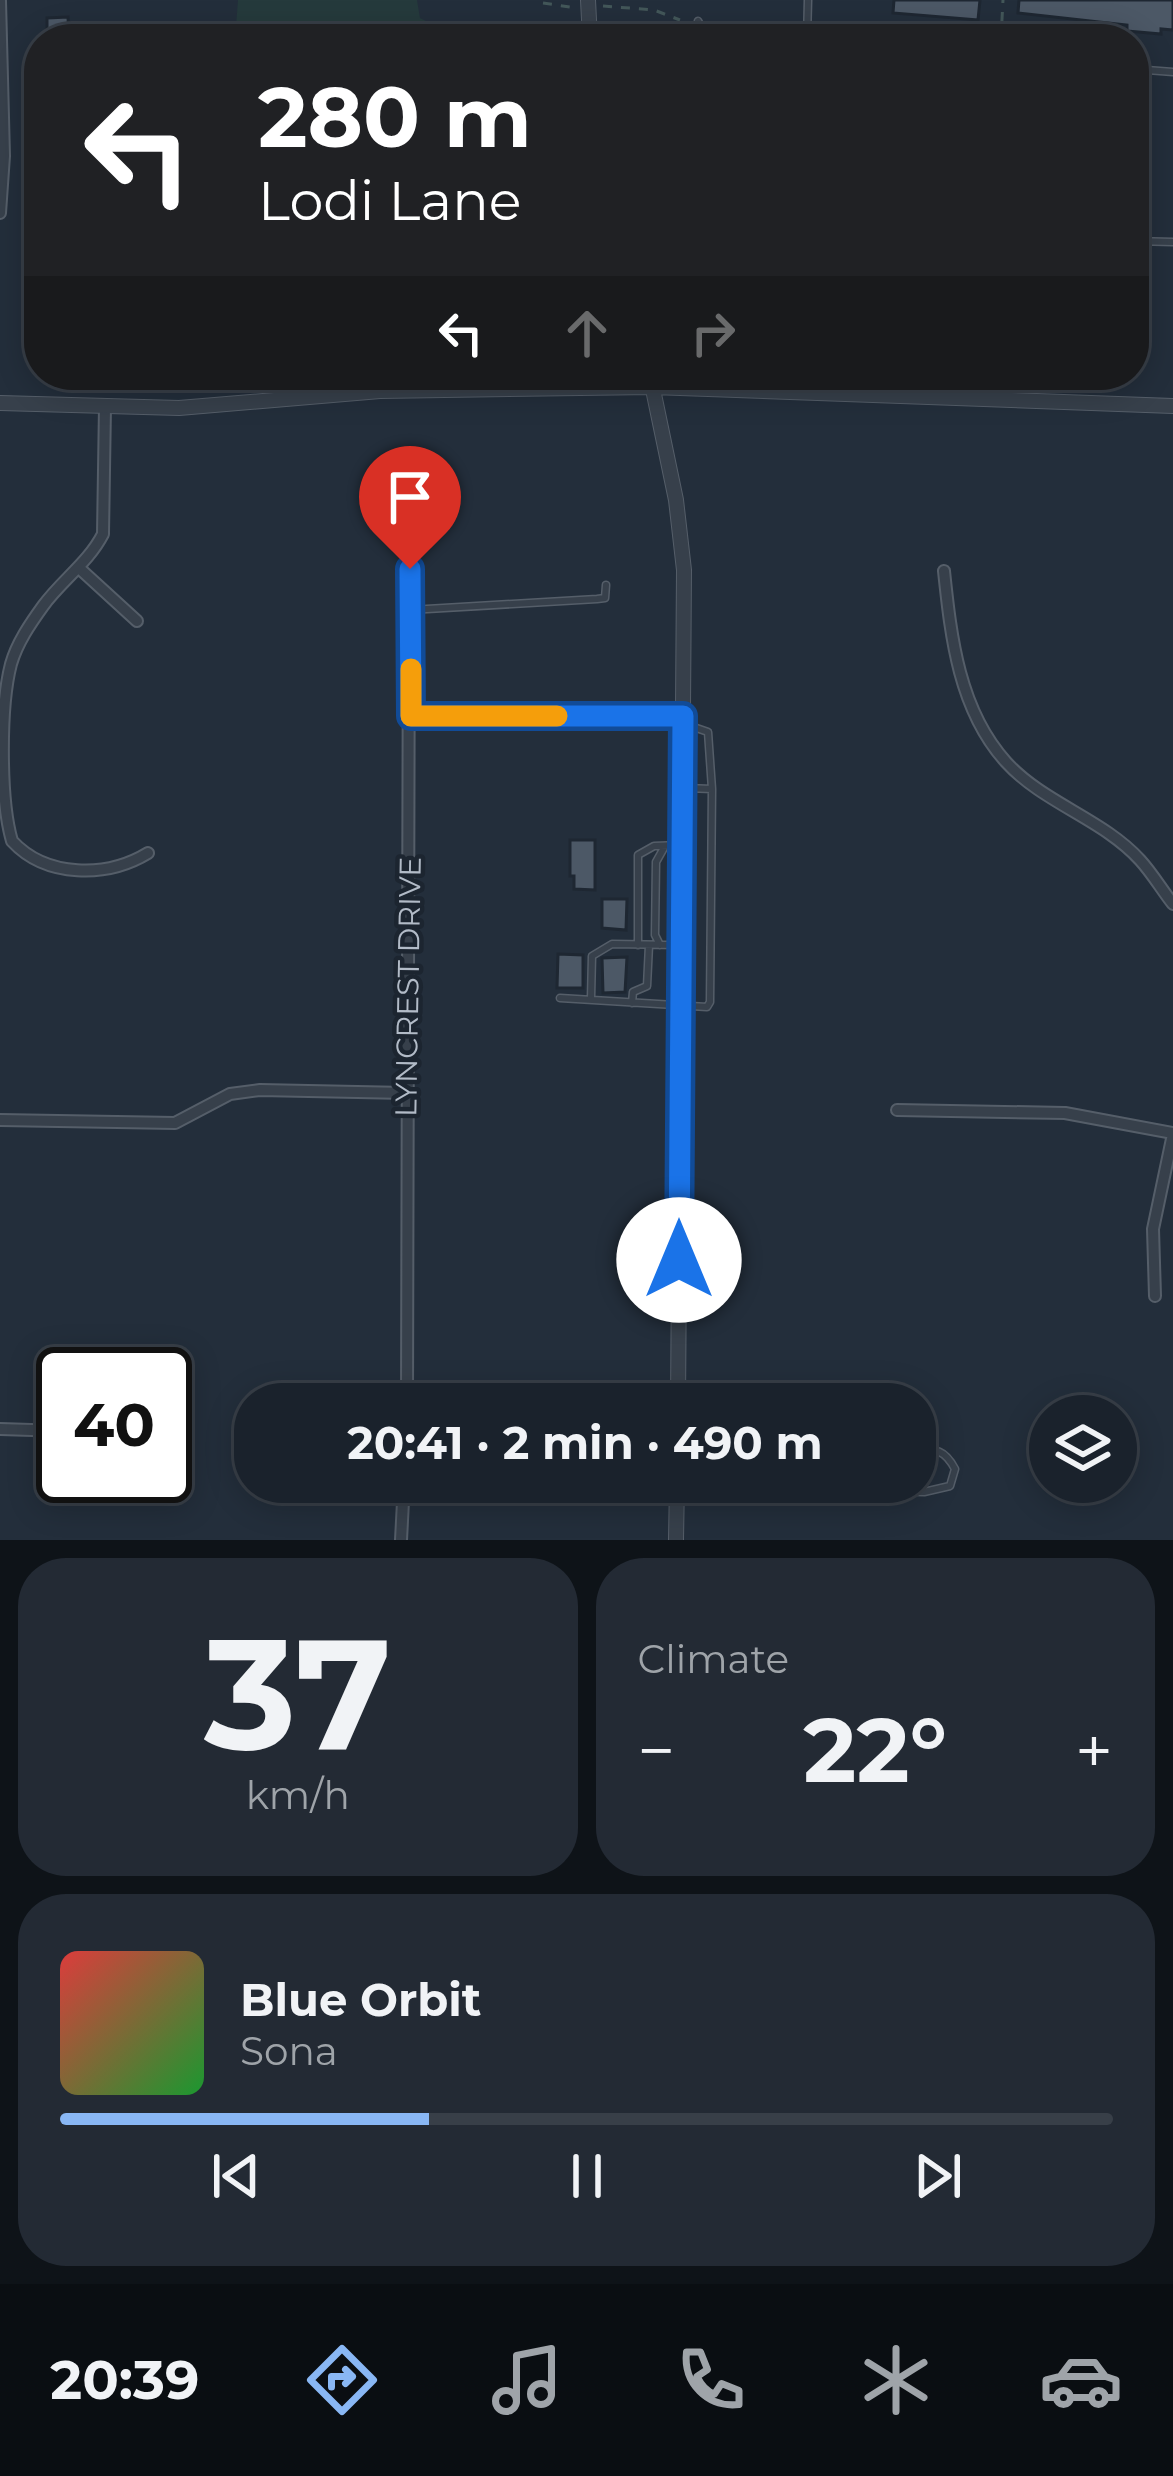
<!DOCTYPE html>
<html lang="en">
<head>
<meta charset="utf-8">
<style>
  body { margin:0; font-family:Montserrat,sans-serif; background:#232a34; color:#f1f3f6; height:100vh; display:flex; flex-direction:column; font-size:45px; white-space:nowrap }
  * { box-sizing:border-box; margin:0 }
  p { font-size:39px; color:#9fa4a9 }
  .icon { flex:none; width:66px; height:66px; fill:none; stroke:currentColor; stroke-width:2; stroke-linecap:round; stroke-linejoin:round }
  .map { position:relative; height:1540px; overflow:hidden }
  .drawer { display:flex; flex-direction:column; gap:18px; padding:18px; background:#0e1318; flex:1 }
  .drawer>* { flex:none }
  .top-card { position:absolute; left:24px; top:24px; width:1125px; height:366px; border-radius:48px; box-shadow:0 6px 30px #0003,0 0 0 3px #383f48; background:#202124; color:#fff; overflow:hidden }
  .tools { position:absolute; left:1029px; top:1395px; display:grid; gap:24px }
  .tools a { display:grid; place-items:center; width:108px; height:108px; border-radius:50%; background:#1a222c; box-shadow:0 6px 30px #0003,0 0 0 3px #383f48; font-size:60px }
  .speed { position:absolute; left:36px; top:1347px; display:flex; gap:24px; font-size:60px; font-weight:700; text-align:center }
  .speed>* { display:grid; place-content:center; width:156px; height:156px; border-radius:50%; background:#1a222c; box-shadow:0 6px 30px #0003,0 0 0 3px #383f48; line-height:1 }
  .speed .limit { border:6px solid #111; border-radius:18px; background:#fff; color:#111 }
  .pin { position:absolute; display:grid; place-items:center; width:102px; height:102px; color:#fff; margin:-123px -51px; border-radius:50% 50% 50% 0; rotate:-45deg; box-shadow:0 0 12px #0007 }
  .pin .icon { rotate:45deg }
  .me { position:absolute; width:132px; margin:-66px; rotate:0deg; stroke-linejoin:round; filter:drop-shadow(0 0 9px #0008) }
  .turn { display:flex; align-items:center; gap:42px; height:252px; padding:0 36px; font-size:54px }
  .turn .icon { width:156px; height:156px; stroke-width:2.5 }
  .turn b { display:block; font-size:84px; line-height:102px }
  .lanes { display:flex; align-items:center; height:114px; padding:0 36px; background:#0003; justify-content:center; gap:60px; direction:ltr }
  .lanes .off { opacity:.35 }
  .big { font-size:90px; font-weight:700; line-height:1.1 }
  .drawer .widget { flex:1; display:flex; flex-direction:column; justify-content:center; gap:18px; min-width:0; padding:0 42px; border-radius:48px; background:#232a34 }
  .drawer .dial { align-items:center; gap:0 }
  .dial b { font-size:156px; line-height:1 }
  .song { display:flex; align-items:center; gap:36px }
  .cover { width:144px; height:144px; border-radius:18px; background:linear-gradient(135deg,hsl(0 70% 55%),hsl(130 70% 35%)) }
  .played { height:12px; border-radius:6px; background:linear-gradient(90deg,#89b7f4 35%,#383f48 35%) }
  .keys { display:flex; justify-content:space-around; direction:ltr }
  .heat { display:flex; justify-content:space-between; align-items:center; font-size:66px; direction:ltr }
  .drawer .tiles { flex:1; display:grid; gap:18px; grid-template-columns:1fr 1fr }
  .widget:last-child { grid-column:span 2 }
  .trip { position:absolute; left:234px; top:1383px; width:702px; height:120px; border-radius:48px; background:#1a222c; box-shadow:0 6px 30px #0003,0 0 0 3px #383f48; font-weight:700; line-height:120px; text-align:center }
  .tabs { display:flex; height:192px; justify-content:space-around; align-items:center; background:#0a0e12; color:#9fa4a9 }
  .tabs .icon { width:84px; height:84px }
  .tabs .selected { color:#89b7f4 }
  .tabs b { font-size:54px; color:#f1f3f6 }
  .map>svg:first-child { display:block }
</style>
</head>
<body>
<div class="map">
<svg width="1173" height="1540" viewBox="0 0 1173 1540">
  <rect width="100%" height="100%" fill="#232e3b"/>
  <!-- green -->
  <path fill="#253a3c" d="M238 0H417L420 18 428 22 557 32 568 39H235Z"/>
  <!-- building -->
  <path fill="#4c5866" stroke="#1e2732" stroke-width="3" d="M894 0H980L978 20 893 13Z
    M1019 0H1173V30L1161 29V34L1127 31V25L1018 13Z
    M68 17 69 39H47V18Z
    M570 840H595V890L574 889V876H570Z
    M602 899H627L626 930 602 928Z
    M558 954 583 955V988H557Z
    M627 957 625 992 603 993 602 958Z"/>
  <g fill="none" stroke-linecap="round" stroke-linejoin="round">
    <defs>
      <path id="service" d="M698 21 708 39
        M807 39 808 0
        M1134 69 1173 72
        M1134 241 1173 242
        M1139 241 1142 209
        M281 375 284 396
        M410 610 597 599 605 598 606 585
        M685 724 708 732 712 789 686 788
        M638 945V855L654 846 680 845
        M660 945 655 935 656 862 665 846
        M560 998 707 1007 710 1002 712 789
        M591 998 592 956 612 944 678 945
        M632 1003 633 992 647 986 649 945
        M681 1497 789 1488 924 1492 950 1486 955 1469C945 1450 936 1448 915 1451"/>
      <path id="minor" d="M0 1 4 156 0 213
        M105 406 103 534C88 563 62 580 43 606 30 624 17 643 11 664 0 706 0 800 12 841 46 878 107 878 148 853
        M79 568 137 621
        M944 571C951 638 959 710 1006 762 1043 803 1103 819 1140 860 1152 873 1162 890 1173 904
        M411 715 683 716
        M897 1110 1065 1113 1173 1133
        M0 1120 175 1123 230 1094 260 1090 406 1093
        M1155 1296 1153 1229 1173 1134
        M407 1404 409 569
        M0 1429 63 1431
        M401 1540 404 1482"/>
      <path id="tertiary" d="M588 0 590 39
        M650 375 676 500 684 570 678 1404
        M0 403 179 408 380 391 652 387 1173 406
        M676 1540 677 1482"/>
    </defs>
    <!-- service casing -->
    <use href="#service" stroke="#555e69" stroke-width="9"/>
    <!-- minor casing -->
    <use href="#minor" stroke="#555e69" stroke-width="14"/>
    <!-- tertiary casing -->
    <use href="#tertiary" stroke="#555e69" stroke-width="16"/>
    <!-- path -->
    <path stroke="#435759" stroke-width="3" stroke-dasharray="9 9" stroke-linecap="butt" d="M543 3 576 8
      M603 6 654 10 680 20
      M829 39H833
      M1001 39 1003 0"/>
    <!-- service -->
    <use href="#service" stroke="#37404b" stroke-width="6"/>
    <!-- minor -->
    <use href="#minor" stroke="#37404b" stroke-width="10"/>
    <!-- tertiary -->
    <use href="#tertiary" stroke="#37404b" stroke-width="14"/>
  </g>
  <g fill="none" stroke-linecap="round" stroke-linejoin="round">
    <defs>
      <path id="route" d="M410 569 411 716H683L679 1260"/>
    </defs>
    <!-- route casing -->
    <use href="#route" stroke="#114b97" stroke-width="30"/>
    <!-- route -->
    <use href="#route" stroke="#1a73e8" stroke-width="21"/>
    <!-- slow -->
    <path stroke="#f59e0b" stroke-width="21" d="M411 669V716H557"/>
  </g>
  <g text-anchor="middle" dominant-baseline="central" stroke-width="9" stroke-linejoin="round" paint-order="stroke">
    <!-- street labels -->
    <g font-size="30" fill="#b2bbc7" stroke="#1c2530">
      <text transform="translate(408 987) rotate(-89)">LYNCREST DRIVE</text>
    </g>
  </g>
</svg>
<div class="tools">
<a><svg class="icon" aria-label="layers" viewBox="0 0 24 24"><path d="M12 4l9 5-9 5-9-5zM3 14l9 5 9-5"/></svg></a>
</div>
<div class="speed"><div class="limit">40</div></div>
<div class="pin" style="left:410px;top:569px;background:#d93025"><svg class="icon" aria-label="arrive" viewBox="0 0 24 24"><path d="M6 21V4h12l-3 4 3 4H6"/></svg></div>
<svg class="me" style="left:679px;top:1260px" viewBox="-20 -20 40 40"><circle r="19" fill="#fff"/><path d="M0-13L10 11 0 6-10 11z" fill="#1a73e8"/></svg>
<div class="trip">20:41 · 2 min · 490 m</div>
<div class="top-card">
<div class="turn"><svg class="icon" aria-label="left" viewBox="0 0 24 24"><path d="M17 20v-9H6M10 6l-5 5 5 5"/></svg><div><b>280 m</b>Lodi Lane</div></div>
<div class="lanes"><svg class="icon" aria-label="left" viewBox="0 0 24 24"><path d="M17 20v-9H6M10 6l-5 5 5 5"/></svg><svg class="icon off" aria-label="ahead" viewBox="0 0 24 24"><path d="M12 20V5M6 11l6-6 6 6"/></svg><svg class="icon off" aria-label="right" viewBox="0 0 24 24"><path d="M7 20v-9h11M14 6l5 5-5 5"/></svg></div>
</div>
</div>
<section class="drawer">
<div class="tiles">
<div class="widget dial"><b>37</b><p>km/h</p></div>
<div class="widget"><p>Climate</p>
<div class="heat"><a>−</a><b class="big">22°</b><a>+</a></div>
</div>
<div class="widget">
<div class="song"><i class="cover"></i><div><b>Blue Orbit</b><p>Sona</p></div></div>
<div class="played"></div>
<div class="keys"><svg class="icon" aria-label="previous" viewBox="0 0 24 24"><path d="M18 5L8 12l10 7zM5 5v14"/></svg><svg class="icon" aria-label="pause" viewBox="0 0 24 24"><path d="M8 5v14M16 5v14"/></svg><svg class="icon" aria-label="next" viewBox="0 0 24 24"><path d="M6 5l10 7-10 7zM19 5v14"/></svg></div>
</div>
</div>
</section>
<nav class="tabs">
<b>20:39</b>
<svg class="icon selected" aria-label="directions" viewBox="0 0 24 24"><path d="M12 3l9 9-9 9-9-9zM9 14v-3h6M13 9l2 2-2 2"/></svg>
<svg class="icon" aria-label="music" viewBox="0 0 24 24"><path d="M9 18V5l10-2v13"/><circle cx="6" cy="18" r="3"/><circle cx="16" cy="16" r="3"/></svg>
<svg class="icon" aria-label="phone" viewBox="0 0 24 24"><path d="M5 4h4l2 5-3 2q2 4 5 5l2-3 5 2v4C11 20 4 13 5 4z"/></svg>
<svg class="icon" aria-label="climate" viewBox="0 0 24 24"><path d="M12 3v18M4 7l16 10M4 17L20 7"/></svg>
<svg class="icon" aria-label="car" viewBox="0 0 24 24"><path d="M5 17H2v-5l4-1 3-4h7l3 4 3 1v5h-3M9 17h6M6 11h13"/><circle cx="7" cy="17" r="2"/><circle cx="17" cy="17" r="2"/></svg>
</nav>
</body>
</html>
